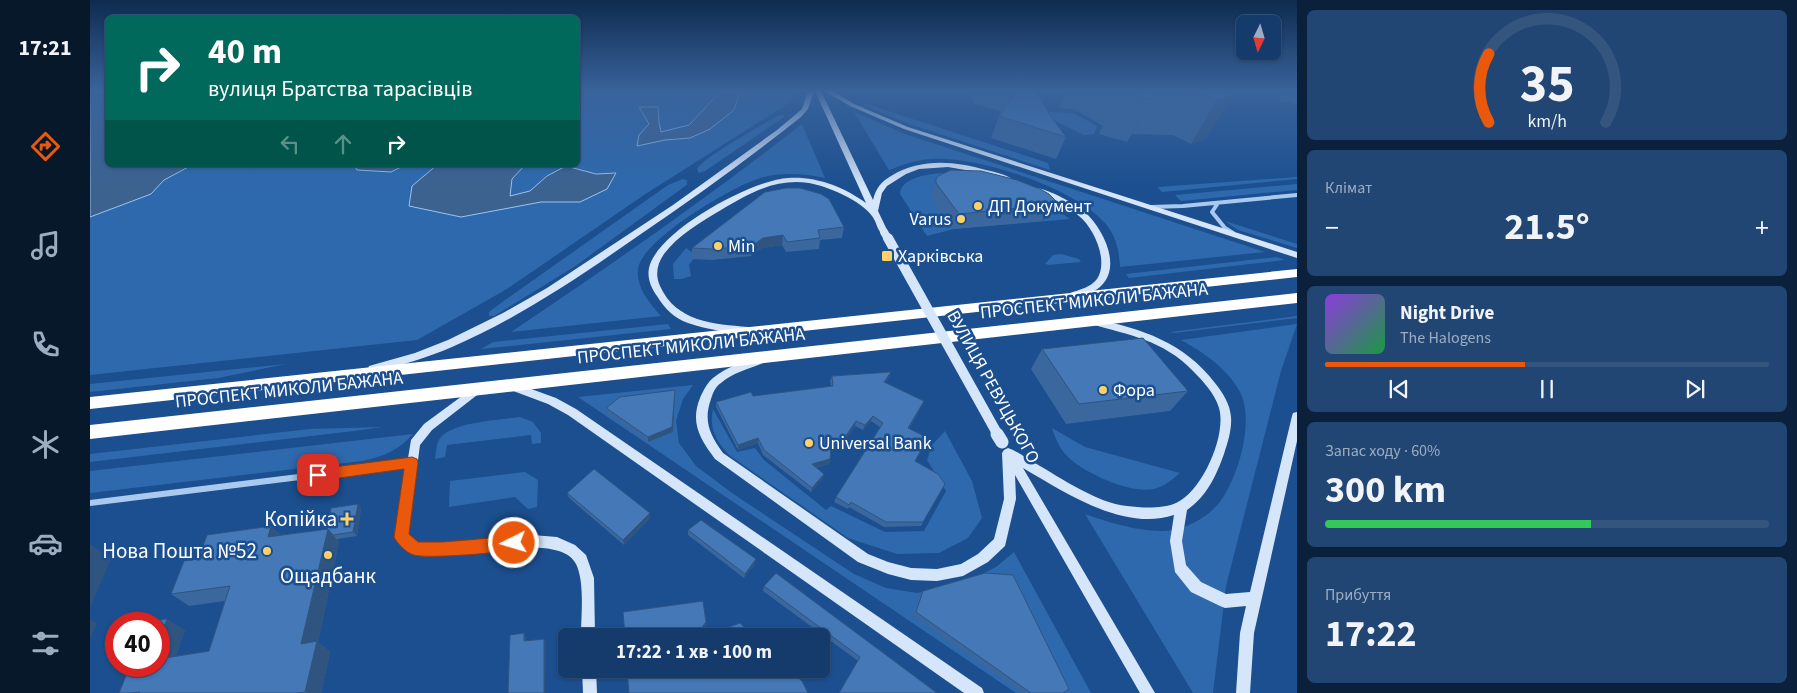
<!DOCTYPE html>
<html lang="uk">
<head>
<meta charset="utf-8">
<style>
  body { margin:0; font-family:"Source Sans 3",sans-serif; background:#214673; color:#f1f3f6; height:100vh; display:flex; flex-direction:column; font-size:19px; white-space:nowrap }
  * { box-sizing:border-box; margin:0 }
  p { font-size:16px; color:#9dadc1 }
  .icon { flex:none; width:28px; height:28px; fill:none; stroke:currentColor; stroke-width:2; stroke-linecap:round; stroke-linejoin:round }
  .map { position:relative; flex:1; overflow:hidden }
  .details { display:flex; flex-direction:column; gap:10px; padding:10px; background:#0b203b; width:500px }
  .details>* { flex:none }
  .hud { position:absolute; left:15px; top:15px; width:475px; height:152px; border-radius:8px; box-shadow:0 1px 4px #0004,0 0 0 1px #33557e; background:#00695c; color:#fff; overflow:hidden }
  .needle { width:32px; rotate:185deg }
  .tools { position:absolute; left:1146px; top:15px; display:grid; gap:10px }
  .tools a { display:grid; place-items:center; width:45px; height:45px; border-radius:8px; background:#143b6b; box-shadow:0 1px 4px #0004,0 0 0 1px #33557e; font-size:25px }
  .speed { position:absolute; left:15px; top:612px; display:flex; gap:10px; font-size:25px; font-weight:700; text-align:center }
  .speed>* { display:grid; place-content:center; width:65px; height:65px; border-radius:50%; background:#143b6b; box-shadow:0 1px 4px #0004,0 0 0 1px #33557e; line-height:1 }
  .speed .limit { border:8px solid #d22; background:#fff; color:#111 }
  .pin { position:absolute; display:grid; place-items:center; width:42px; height:42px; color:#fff; margin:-21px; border-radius:10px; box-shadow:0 2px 8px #0006 }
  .me { position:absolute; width:55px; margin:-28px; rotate:265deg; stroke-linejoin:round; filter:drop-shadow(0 0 4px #0008) }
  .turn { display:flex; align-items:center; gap:18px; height:105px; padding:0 20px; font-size:22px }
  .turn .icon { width:65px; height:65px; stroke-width:2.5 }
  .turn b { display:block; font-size:35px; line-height:42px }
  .lanes { display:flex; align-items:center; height:48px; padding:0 20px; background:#0003; justify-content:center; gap:25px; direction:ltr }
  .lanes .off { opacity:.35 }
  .big { font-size:38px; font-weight:700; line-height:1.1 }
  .details .widget { flex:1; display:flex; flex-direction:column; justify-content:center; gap:8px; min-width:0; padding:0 18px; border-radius:8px; background:#214673 }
  .details .dial { align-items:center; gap:0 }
  .dial svg { height:130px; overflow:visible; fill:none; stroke:#33557e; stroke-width:7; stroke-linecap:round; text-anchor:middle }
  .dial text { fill:#f1f3f6; stroke:none }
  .song { display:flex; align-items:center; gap:15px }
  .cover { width:60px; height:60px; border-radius:8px; background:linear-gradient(135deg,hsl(270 70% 55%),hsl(140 70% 35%)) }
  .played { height:5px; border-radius:2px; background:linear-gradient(90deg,#ea580c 45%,#33557e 45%) }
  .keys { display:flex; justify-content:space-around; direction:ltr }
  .heat { display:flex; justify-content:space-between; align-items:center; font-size:28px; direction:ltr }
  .charge { height:8px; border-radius:4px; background:linear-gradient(90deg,#34c759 60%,#33557e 0) }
  .trip { position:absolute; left:468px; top:628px; width:272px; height:50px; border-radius:8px; background:#143b6b; box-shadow:0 1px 4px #0004,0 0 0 1px #33557e; font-weight:700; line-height:50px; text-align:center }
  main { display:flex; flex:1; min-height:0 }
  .tabs { display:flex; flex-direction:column; width:90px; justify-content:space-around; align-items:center; background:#08182b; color:#9dadc1 }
  .tabs .icon { width:35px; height:35px }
  .tabs .active { color:#ea580c }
  .tabs b { font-size:22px; color:#f1f3f6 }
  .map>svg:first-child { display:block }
</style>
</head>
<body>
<main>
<nav class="tabs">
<b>17:21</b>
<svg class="icon active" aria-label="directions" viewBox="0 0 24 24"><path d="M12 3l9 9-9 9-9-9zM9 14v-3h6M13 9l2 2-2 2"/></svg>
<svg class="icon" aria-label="music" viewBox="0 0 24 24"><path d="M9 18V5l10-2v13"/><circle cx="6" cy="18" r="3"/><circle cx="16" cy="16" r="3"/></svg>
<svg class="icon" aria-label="phone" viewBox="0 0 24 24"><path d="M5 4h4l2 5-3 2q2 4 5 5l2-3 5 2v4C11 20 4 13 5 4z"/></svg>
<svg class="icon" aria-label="climate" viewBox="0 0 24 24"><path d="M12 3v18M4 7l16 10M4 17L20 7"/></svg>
<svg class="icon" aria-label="car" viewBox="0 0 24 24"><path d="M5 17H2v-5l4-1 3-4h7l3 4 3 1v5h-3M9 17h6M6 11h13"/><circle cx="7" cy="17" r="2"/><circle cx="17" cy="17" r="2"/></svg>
<svg class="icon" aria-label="filters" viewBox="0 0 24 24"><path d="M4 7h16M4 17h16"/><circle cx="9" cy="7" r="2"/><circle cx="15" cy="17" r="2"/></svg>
</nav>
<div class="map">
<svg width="1207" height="693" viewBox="0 0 1207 693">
  <rect width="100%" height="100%" fill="#1b4f8f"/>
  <!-- green -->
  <path fill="#2e69ad" d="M488 91 706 92 699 103 554 195 417 289 327 340 0 375V214L67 188 74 180 102 165H488Z
    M773 103 958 163 960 170 819 124 775 106Z
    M764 112 815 134 1175 252 1030 267C1029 248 1025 232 1011 219 978 186 885 155 840 159 826 160 812 165 799 170Z
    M960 112 983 113 1007 126 1004 134 994 135 959 118 955 114Z
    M694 115V117L615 171 609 173 607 169C612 158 673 125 687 116Z
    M712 124 735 178C715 174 694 172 674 177 647 183 551 240 548 269 546 288 560 303 571 316L421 332C520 266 618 197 712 124Z
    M853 173 876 175 960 205 980 219 864 229 837 236 810 194C811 177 839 174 853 173Z
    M1207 177V179L1072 192 1067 187Z
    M593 179 598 181 596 183 598 184 484 267 404 316H399V312L415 300 578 185Z
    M1207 184V190L1091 201 1085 195Z
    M1135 221 1207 244V248L1148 230Z
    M596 248 606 255 599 265 601 276 592 279H584L583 264Z
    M971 254 989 259 991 262 959 265 955 264 963 255Z
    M1187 257 1195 260 1039 278 1036 274Z
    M1207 316V318L1084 333 1080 332Z
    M578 324 581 329 391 349 403 342Z
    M1207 324 1191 371 1136 586 1123 693H1103L995 514C1020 523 1065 537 1092 528 1106 523 1120 514 1129 503 1148 479 1165 420 1150 392 1137 368 1113 352 1091 340Z
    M196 364 128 378 0 392V384Z
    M603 385 593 399 586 421 589 443 606 466 642 493 764 574 796 588 827 593 853 588 880 580 906 567 924 552 1001 693H926L488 397Z
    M623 409 647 452 665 448 674 460 736 510 741 506 795 532 834 531 856 491 837 460 842 445 855 431 882 481 892 518 878 538 849 553 807 554 758 538 639 455C626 440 619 430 623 409Z
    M430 417 443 422 451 433V443L442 444 441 435 357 445 355 457 345 459C346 453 346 445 349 440 358 422 411 420 430 417Z
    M293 427 264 431 0 462V454L220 429Z
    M962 428 995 447 1090 473C1082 480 1075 486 1064 489 1040 494 993 473 976 455 969 447 965 438 962 428Z
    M323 434C309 450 293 457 272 461L0 493V471Z
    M435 472 448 480 447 507 438 509 425 497 359 507 360 481Z"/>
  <!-- water -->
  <path fill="#3c6290" stroke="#9cc4f0" d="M0 91H17L18 165H102L74 180 61 194 0 217Z
    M631 91H650L644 110 620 129 600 138 575 140 547 146 549 135 559 124 549 107H568L569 123 571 132 599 125Z
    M264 165H315L301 172 267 170Z
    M347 165H435L422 179 420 196 440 191 457 176 476 166 506 174 526 173 517 189 490 202H451L371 217 319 206 322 186Z"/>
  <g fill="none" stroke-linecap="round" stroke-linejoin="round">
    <!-- street-far1 -->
    <path stroke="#a9c9ee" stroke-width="4" d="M1128 203 1122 212 1135 228 1143 233
      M1061 207 1093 206 1207 195"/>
    <!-- street -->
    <path stroke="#a9c9ee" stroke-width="6" d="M0 503 322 463"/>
    <!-- secondary -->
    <path fill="#d6e6fa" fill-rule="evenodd" d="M718 91H724L718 109 711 117C658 159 604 198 548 236 489 277 429 318 362 347 337 358 310 365 283 373L279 372 278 369 279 366 325 353 358 340 413 313 457 288 583 205 687 130 712 109Z
      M725 91H731L783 200C786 188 791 182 801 176 831 158 864 161 896 170 905 172 915 174 922 179L918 181 887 172 858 167 829 169 816 174 797 186 792 193 788 211 798 232 794 235C787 232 787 222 782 216 772 201 737 186 719 183 686 178 659 193 631 210 611 222 588 235 574 254 567 264 565 275 570 286 586 322 624 324 658 327L663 330 661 332C648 336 612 328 598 323 584 318 575 309 567 296 561 288 557 278 559 268 567 231 662 180 698 178 726 176 754 187 776 203Z
      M734 91H743L764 104 818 127 1207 252V258L814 129 760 106Z
      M945 188C952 188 960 192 967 195 977 200 988 206 996 213 1013 229 1032 266 1011 286 1004 293 993 295 983 298L978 295 980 293C989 290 1001 287 1007 279 1019 261 1004 228 989 216 976 205 961 198 945 192Z
      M1004 319C1051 328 1095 343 1125 383 1133 393 1140 404 1141 417 1142 429 1138 442 1134 454 1126 476 1117 496 1097 510L1092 541 1096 565 1111 582 1136 594 1160 592 1202 416 1203 413 1207 412V441L1164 633 1160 693H1146L1150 633 1156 606 1135 608 1130 606 1101 592 1085 572 1080 541 1084 515C1034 532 974 492 933 468L1065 693H1050L925 475 926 499 915 546 898 562 873 576 847 581 821 580 798 574 768 562 625 459C610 439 600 423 610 398 613 391 617 383 623 378 635 368 654 361 669 356L673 357 674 360 673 363C659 369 642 373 631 383 625 387 623 393 621 399 613 421 620 435 633 453L778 554 798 562 821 568 847 569 871 564 888 554 904 539 914 499 912 453 914 450 918 448C927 451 936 458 945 463 971 478 1007 503 1037 506 1052 508 1072 509 1086 503 1112 492 1137 435 1129 408 1125 394 1113 381 1103 371 1073 340 1039 335 1001 324L999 322Z
      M422 382 466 398 486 409 892 688 894 693H874L478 415 458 404 418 389 417 386 418 383Z
      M387 385 391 386 392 389 391 392 342 430 330 445 318 535 327 543H353L442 535 467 537 485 545 496 555 504 578 505 636H491C491 616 495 582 486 564 468 528 359 563 324 555 317 553 307 543 305 537L321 440 334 424Z
      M492 669H506L507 693H493Z"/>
    <!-- highway -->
    <path fill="#fff" fill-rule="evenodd" d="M1207 269V277L0 409V397Z
      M1207 293V303L0 439V425Z"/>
    <!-- secondary-bridge-far2 -->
    <path stroke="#d6e6fa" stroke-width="8" d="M794 232 798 239"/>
    <!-- secondary-bridge-far1 -->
    <path stroke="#d6e6fa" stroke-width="10" d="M798 238 908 435"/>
    <!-- secondary-bridge -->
    <path stroke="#d6e6fa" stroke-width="13" d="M907 434 912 442"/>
  </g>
  <!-- wall -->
  <path fill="#3a679d" d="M878 91H946L961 117 976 137 966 159 901 138 911 111 885 104Z
    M976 91H1135L1116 139 1101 144 1083 135 1042 134 1037 142 1009 134 1013 126 984 109 969 108Z
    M1191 91H1207V105L1201 102H1189Z
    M846 179 966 201 959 216 952 221 864 229 841 198 842 194Z
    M675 192 754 227 752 238 730 240 729 249 696 252 692 245 672 248 661 256 622 260 602 259V248Z
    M952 349 1098 391 1080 411 976 424 941 369Z
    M801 372 799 377 795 383 834 401 832 406 819 429 838 438 825 461 855 484 831 526 794 527 759 507 758 509 744 502 746 497 790 427 781 421 773 430 765 426 752 445 742 444 739 464 726 468 734 474 733 478 721 492 673 455 668 443 648 450 626 407V402L741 386 740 381 742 376Z
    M585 395 583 432 558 442 517 413 516 408Z
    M477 493 560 513V518L534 545 479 498Z
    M268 504 271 509 267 536 247 539 249 542 228 642 240 652 231 693H29L95 630 86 656 119 651 135 601 99 606 81 594 108 559 181 526 190 535 237 529Z
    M598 530 665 564 654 578 598 535Z
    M674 586 847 693 768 661 673 591Z
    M833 591 973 693H932L823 616 830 595Z"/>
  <!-- shaded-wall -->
  <path fill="#305480" d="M1064 91 1042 134 1037 142 1060 99Z
    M1143 96 1116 139 1101 144 1127 100Z
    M966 201 959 216 952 221 960 205Z
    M693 235 692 245 672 248 661 256 662 246 673 238Z
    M801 372 799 377 792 387 794 382Z
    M585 390 583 432 558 442V437Z
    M834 401 832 406 816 433 818 428Z
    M783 416 781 421 773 430 775 425Z
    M766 421 765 426 752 445 753 440Z
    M668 438V443L648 450V445Z
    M740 459 739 464 720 469 722 464Z
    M734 474 733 478 721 492 722 488Z
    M268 504 271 509 267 536 263 532Z
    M560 513V518L534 545 533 540Z
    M181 526 194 540 178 537Z
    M238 529 249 542 228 642 240 652 231 693H217L215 692 211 644Z
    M0 544 21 559 0 608Z
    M666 559 665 564 654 578 655 574Z
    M77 619 95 630 81 671 69 664V642Z
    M0 620 7 623 0 639Z
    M616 622V626L608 636H605Z
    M434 633 436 637V645L434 641Z
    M454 639 456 642 455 693H454Z"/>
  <!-- building -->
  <path fill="#4478b7" stroke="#305480" d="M925 91H946L961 117 976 137 909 116 914 111 912 110 928 92Z
    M1032 91H1064L1060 99Z
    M1083 91H1135L1143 96 1127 100 1108 92Z
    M861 170 891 171 927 180 952 190 959 194 966 201 960 205 869 214 846 183V179L848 176Z
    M696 188H710L731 194 739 199 754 227 728 230 730 238 697 242 693 235 673 238 662 246 622 249 602 248 675 192Z
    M1053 338 1098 391 989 404 952 349Z
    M801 372 794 382 834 401 818 428 838 438 825 461 848 474 855 484 833 522H796L761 502 759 505 746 497 793 423 783 416 775 425 766 421 753 440 742 439 740 459 722 464 734 474 722 488 674 450 668 438 648 445 626 402 661 392 663 396 743 386 742 376Z
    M585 390 582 427 558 437 516 408 530 397Z
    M504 469 560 513 533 540 477 493Z
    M268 504 263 532 243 535 238 529H237L241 508Z
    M611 520 666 559 655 574 598 530Z
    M181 526 178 537 238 529 211 644 227 641 215 692 206 693H49L50 692 40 693H29L40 666H69V659L119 651 140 586 81 594 94 561 108 559 117 535Z
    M686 573 847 693H749L770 657 674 586Z
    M895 573 923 575 979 689 973 693H941L826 612 833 591Z
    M613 601 616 622 605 636H535L533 612Z
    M77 619 69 642V624H57L58 621Z
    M650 623 663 636H641L639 627Z
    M434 633V641L454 639V693H418L420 635Z
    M537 669H698L712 681 718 693H539Z"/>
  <!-- sky -->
  <linearGradient id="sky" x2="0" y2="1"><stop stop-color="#0f2b4f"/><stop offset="0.48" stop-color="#39639b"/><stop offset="1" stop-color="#39639b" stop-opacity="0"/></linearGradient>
  <rect width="1207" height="188" fill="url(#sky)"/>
  <!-- route -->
  <path fill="#ea580c" stroke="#983908" d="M322 457 327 459 328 463 319 534 328 542H353L424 536 430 538 432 543 430 548C416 553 338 559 324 555 316 553 307 543 304 537L314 469 228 481 223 479 221 475 223 471 228 469Z"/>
  <!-- markers -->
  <g fill="#ffd166" stroke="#1b4f8f" stroke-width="2">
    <circle cx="888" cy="206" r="5"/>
    <circle cx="871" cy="219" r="5"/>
    <circle cx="628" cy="246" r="5"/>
    <rect x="791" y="250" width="12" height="12" rx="2.5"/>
    <circle cx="1013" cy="390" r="5"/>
    <circle cx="719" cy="443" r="5"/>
    <path d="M254.5 511.5h5v5h5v5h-5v5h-5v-5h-5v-5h5z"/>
    <circle cx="177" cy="551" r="5"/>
    <circle cx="238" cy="555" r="5"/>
  </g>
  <g text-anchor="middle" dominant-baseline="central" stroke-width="5" stroke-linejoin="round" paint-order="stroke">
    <!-- poi labels -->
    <g font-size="18" fill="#fff" stroke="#1b4f8f" text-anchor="start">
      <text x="898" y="206">ДП Документ</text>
      <text x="861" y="219" text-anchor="end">Varus</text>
      <text x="638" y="246">Min</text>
      <text x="808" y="256">Харківська</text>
      <text x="1023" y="390">Фора</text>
      <text x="729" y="443">Universal Bank</text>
    </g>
    <!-- street labels -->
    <g font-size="18" fill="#fff" stroke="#1b4f8f">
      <text transform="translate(1004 301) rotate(-6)">ПРОСПЕКТ МИКОЛИ БАЖАНА</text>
      <text transform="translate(601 346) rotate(-6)">ПРОСПЕКТ МИКОЛИ БАЖАНА</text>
      <text transform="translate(903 387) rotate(61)">ВУЛИЦЯ РЕВУЦЬКОГО</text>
      <text transform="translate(199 390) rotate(-6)">ПРОСПЕКТ МИКОЛИ БАЖАНА</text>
    </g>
    <!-- near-poi labels -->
    <g font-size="21" fill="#fff" stroke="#1b4f8f" text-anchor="end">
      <text x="247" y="519">Копійка</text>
      <text x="167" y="551">Нова Пошта №52</text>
      <text x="238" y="576" text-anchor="middle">Ощадбанк</text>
    </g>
  </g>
</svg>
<div class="tools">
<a><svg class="needle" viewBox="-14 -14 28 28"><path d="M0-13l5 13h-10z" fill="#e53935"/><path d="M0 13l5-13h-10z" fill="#9dadc1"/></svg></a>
</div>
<div class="speed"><div class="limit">40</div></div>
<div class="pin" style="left:228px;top:475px;background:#d93025"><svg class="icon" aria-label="arrive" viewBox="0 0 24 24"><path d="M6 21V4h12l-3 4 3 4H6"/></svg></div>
<svg class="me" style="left:424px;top:543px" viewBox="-20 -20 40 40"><circle r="17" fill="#ea580c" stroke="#fff" stroke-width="3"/><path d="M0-11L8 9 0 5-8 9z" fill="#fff"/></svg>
<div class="trip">17:22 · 1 хв · 100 m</div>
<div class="hud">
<div class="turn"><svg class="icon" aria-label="right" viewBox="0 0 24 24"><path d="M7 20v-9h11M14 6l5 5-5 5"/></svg><div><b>40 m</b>вулиця Братства тарасівців</div></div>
<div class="lanes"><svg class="icon off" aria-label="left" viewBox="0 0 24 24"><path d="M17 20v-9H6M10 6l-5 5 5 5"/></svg><svg class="icon off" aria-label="ahead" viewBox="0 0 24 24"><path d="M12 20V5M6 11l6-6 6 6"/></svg><svg class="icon" aria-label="right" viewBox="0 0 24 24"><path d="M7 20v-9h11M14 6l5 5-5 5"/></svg></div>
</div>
</div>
<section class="details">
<div class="widget dial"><svg viewBox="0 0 100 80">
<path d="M14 69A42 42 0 1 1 86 69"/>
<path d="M14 69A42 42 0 0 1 14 27" stroke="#ea580c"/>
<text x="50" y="56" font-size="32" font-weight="700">35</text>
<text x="50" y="72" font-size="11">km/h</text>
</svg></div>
<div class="widget"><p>Клімат</p>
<div class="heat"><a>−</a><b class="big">21.5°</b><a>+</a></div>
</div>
<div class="widget">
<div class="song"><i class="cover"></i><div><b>Night Drive</b><p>The Halogens</p></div></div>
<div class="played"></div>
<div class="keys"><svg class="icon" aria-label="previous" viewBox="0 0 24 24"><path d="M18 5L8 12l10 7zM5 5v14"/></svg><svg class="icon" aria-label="pause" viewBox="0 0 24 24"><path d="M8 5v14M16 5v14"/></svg><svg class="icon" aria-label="next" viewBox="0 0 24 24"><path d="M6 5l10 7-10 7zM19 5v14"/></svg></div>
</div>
<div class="widget"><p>Запас ходу · 60%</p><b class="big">300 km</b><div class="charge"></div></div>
<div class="widget"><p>Прибуття</p><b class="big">17:22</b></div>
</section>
</main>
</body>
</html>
